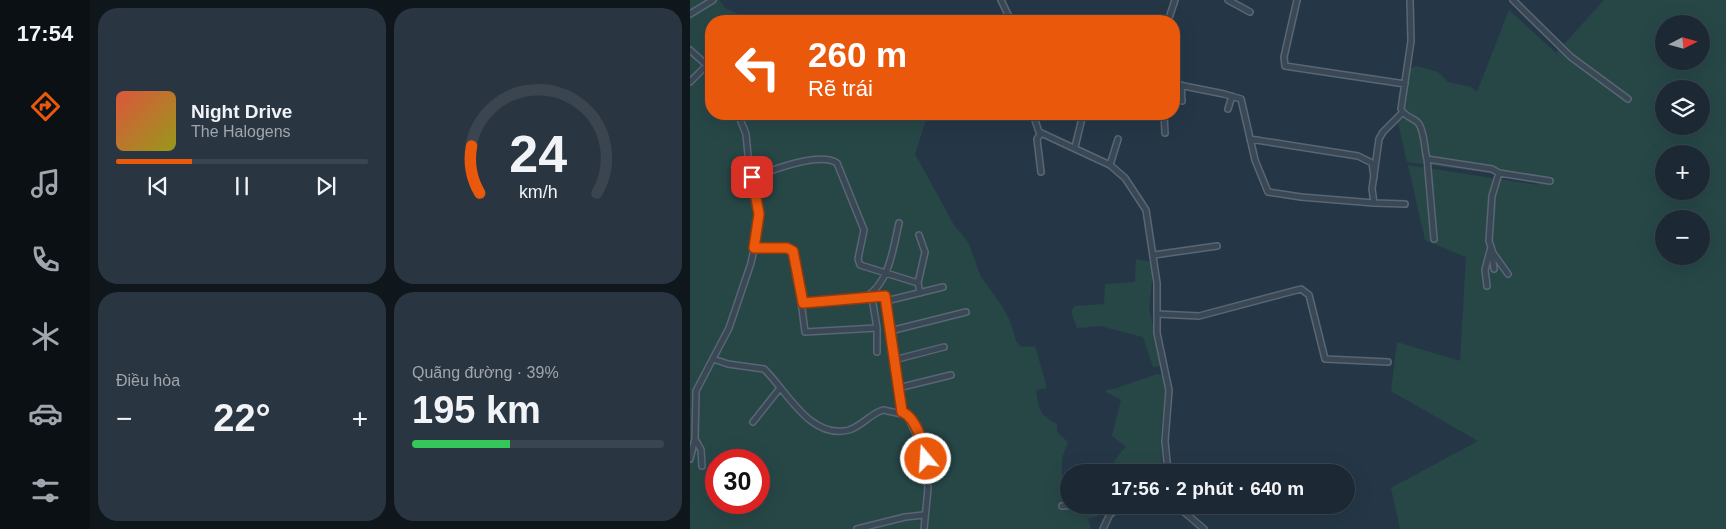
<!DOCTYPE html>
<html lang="vi">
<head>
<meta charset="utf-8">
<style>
  body { margin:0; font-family:Arial,sans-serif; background:#293541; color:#f1f3f6; height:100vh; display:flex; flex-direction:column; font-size:19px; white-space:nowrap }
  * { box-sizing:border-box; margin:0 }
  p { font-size:16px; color:#a0a6ad }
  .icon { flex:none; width:28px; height:28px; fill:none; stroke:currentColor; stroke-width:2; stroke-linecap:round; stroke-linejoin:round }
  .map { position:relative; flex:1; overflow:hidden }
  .details { display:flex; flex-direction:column; gap:8px; padding:8px; background:#0f171d; width:600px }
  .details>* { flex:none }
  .top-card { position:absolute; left:15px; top:15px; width:475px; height:105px; border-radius:20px; box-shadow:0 5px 20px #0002,0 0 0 1px #3a4550; background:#ea580c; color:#fff; overflow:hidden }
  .needle { width:32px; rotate:84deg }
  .controls { position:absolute; left:965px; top:15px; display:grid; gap:10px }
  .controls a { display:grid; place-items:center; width:55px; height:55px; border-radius:50%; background:#1c2935; box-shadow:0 5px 20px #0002,0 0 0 1px #3a4550; font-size:25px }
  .speed { position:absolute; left:15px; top:449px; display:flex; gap:10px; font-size:25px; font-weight:700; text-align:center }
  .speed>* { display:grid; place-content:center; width:65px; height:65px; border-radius:50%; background:#1c2935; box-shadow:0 5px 20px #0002,0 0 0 1px #3a4550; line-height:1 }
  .speed .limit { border:8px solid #d22; background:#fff; color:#111 }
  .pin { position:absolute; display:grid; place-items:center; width:42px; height:42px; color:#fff; margin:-21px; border-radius:10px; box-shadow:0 2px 8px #0006 }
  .me { position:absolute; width:55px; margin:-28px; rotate:342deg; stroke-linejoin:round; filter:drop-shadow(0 0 4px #0008) }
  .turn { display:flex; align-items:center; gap:18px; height:105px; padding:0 20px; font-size:22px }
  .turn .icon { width:65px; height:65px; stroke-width:2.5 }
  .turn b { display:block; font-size:35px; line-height:42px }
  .big { font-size:38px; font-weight:600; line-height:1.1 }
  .details .widget { flex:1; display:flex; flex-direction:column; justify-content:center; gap:8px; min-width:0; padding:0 18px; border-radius:20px; background:#293541 }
  .details .dial { align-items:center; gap:0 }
  .dial svg { height:130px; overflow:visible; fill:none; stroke:#3a4550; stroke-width:7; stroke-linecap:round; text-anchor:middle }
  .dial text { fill:#f1f3f6; stroke:none }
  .song { display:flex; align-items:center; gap:15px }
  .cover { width:60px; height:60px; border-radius:8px; background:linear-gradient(135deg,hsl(10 70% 55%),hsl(60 70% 35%)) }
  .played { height:5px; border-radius:2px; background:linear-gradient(90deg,#ea580c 30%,#3a4550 30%) }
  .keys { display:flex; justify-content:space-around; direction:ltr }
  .heat { display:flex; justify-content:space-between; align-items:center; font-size:28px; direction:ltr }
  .charge { height:8px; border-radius:4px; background:linear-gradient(90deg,#34c759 39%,#3a4550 0) }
  .details .tiles { flex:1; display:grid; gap:8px; grid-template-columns:repeat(2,1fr) }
  .trip { position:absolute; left:370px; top:464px; width:295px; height:50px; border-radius:25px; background:#1c2935; box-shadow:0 5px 20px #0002,0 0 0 1px #3a4550; font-weight:600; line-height:50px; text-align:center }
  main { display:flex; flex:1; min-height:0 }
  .tab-bar { display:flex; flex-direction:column; width:90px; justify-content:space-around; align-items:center; background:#0b1015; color:#a0a6ad }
  .tab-bar .icon { width:35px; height:35px }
  .tab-bar .active { color:#ea580c }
  .tab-bar b { font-size:22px; color:#f1f3f6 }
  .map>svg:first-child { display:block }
</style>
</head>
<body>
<main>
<nav class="tab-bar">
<b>17:54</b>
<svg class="icon active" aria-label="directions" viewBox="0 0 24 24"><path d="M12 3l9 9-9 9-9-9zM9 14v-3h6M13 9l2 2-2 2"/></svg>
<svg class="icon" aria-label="music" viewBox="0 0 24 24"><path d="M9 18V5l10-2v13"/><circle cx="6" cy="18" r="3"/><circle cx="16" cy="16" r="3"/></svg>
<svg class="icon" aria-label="phone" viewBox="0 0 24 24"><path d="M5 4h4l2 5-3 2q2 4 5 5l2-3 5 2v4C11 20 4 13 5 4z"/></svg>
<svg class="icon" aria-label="climate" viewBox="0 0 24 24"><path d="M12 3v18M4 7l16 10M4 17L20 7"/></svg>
<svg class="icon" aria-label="car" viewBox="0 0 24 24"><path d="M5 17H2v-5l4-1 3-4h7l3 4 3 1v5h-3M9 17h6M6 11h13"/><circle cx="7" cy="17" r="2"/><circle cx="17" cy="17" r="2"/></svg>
<svg class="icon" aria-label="filters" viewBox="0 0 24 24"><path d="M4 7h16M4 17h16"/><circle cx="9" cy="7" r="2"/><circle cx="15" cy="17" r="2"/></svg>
</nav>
<section class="details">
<div class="tiles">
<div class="widget">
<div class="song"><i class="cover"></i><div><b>Night Drive</b><p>The Halogens</p></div></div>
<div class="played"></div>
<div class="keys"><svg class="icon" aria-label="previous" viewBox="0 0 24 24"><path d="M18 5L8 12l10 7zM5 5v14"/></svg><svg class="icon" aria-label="pause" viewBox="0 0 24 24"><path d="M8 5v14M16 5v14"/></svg><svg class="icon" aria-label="next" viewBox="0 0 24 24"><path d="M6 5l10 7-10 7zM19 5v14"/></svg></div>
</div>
<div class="widget dial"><svg viewBox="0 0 100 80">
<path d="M14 69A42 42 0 1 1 86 69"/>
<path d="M14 69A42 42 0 0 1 9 40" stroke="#ea580c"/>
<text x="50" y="56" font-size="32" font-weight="700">24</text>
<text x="50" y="72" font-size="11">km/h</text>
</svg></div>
<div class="widget"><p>Điều hòa</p>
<div class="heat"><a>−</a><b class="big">22°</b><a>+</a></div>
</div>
<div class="widget"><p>Quãng đường · 39%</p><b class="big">195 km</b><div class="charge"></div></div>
</div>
</section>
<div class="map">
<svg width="1036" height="529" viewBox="0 0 1036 529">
  <rect width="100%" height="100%" fill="#253747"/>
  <!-- green -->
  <path fill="#274747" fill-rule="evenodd" d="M0 0H29L35 8 64 21H21V114H238L225 154 264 225 278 242 291 277 312 306 320 321 326 341 331 347 345 346 357 388 346 390C348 408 350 416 367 424V432L378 442 372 458V477L379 488V505H419L413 514 398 519 401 529H0ZM26 460H69V502H26Z
    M914 0H1036V529H710L701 488 788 441 701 391 707 342 770 361 776 257 735 240 718 165 848 185 844 179 717 162 708 122 713 118 719 69 726 66 748 72 758 82 781 87 787 92 819 10 866 53ZM974 24H1011V61H974ZM974 89H1011V126H974ZM974 154H1011V191H974ZM974 219H1011V256H974Z
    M446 259 461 262 463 272 459 308 472 366 463 367 453 337 410 326 387 328 381 312 385 306 414 304 415 284 445 282Z
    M467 374 472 375 476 390 471 430 472 472H416C425 464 427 454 436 447L422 436 431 400 416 392V390L424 389Z"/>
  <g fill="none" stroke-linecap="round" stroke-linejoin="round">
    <defs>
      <path id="minor" d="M311 0 321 21
        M538 0 560 12
        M607 0 594 57 595 66 715 84
        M720 0 721 41 711 109C715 118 724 117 729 124 735 134 734 148 737 159L802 169 809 173 802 196 799 241 803 253 818 274
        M823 0 881 57 938 99
        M0 14 23 0
        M478 21 485 0
        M0 50 21 69
        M0 82 17 65
        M484 84 534 94 551 99 565 160 578 192 611 197 684 203
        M491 85 492 101
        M538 109 542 96
        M712 113 693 132 689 139 682 189 684 203 715 204
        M343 114 349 132 420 165 435 178 456 210 467 283V333L479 390 475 441 478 472
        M474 114 475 133
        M560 139 668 156 682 163 684 177
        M385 147 393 114
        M737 158 744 239
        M420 165 428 139
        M351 172 347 139 351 133
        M809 173 860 181
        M62 177C81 171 129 151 147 163L174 230 168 259 170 265 228 283 230 293
        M64 248 97 247 103 251 111 301 115 304 195 296 212 413
        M464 255 527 246
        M228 283 235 252 229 235
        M797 286 795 270 801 247 804 269
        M176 297C200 282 203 248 209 223
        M182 298 187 328V352
        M111 301 115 332 187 328
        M196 301 253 287
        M467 314 509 316 611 289 619 295 635 359 698 362
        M200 331 276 312
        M23 359 38 364 74 369C97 391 120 440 159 430 172 426 180 414 193 410L217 415 236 455 235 469 238 488 234 529
        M204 360 254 347
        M208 388 261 375
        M63 422 90 388
        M5 439 11 450 12 466
        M0 459 5 439 6 391 39 328 61 263 66 240 69 206 59 166 56 134 48 114
        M418 505C430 510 453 513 464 505
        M486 505 514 529
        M372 506 386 505
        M167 529 215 517 234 515
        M413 529 420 514 428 509"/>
    </defs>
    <!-- minor casing -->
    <use href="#minor" stroke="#596673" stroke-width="8"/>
    <!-- minor -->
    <use href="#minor" stroke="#3a4856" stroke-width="5"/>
  </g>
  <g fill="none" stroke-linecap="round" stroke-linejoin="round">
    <defs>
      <path id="route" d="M62 177 69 214 64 248H97L103 251 113 303 195 296 212 412C225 416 235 446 236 459"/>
    </defs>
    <!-- route casing -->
    <use href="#route" stroke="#983908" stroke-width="12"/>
    <!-- route -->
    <use href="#route" stroke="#ea580c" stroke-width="9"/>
  </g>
</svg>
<div class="controls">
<a><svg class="needle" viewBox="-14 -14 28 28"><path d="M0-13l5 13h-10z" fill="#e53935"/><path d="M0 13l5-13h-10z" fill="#a0a6ad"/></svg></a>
<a><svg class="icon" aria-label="layers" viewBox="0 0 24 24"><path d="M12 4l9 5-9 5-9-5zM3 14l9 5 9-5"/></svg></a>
<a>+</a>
<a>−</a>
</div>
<div class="speed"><div class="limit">30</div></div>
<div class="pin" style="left:62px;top:177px;background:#d93025"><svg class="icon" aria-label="arrive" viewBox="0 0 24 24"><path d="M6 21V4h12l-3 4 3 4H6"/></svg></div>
<svg class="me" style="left:236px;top:459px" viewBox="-20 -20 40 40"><circle r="17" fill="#ea580c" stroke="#fff" stroke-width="3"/><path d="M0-11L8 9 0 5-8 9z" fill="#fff"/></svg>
<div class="trip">17:56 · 2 phút · 640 m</div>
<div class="top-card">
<div class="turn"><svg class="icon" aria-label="left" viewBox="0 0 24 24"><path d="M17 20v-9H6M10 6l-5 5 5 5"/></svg><div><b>260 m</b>Rẽ trái</div></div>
</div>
</div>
</main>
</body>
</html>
